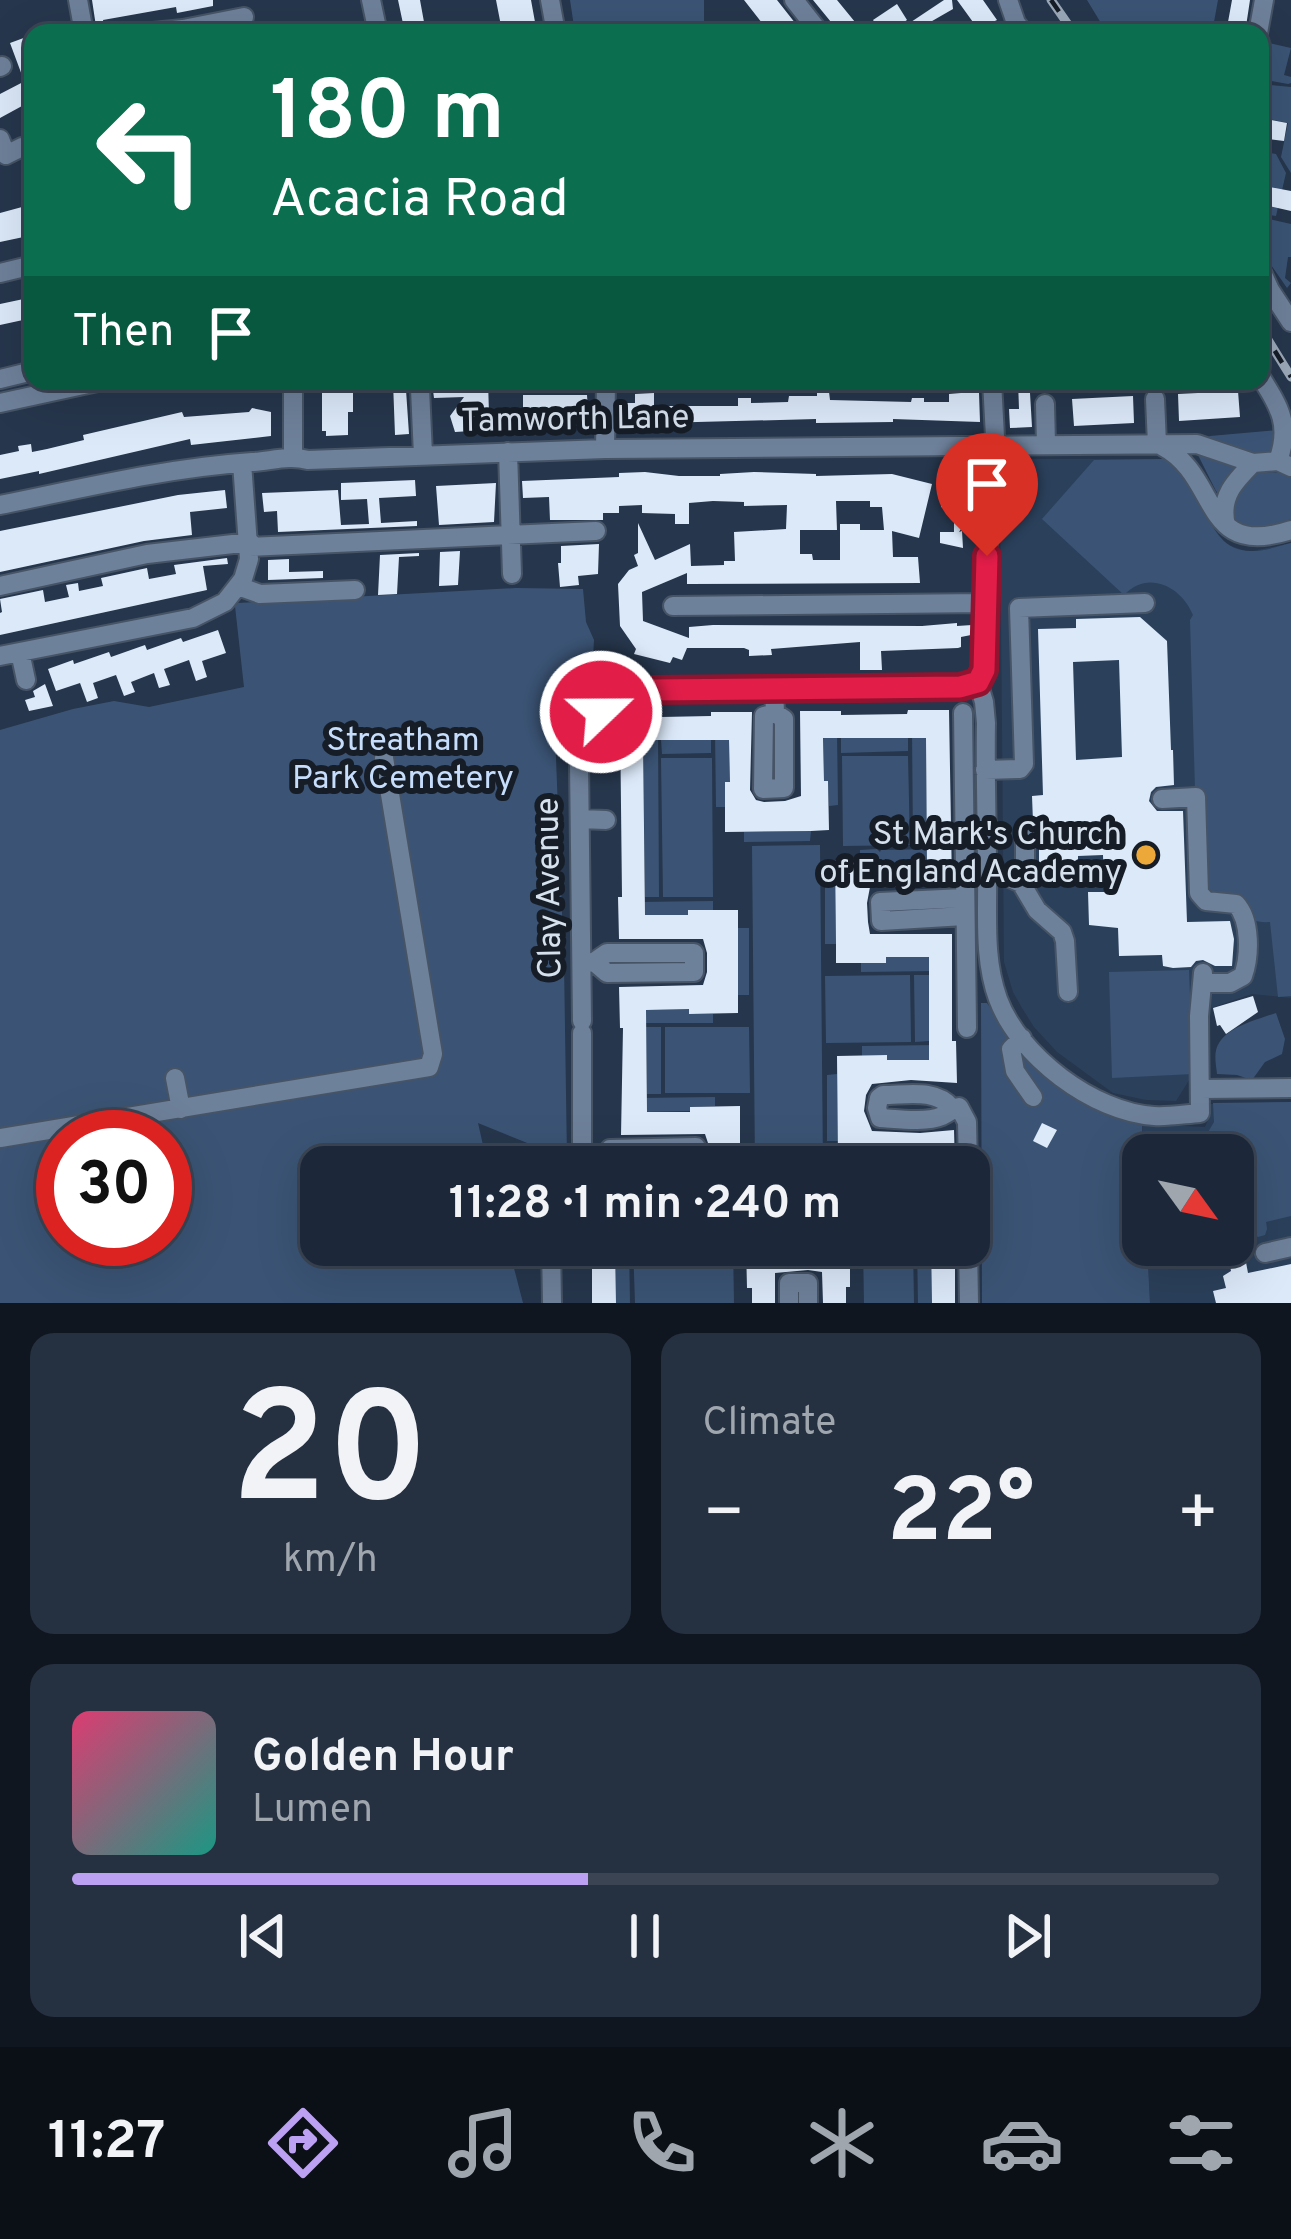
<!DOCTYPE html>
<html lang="en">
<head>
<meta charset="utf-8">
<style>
  body { margin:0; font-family:Overpass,sans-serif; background:#253041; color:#f1f3f6; height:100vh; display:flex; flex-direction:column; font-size:45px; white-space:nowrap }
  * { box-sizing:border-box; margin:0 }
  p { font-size:39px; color:#a0a6ae }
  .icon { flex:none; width:66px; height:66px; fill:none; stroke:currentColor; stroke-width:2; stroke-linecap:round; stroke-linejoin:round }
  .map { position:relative; height:1303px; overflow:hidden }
  .sheet { display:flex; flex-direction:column; gap:30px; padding:30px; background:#0f161f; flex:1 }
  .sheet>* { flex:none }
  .top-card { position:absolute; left:24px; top:24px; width:1245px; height:366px; border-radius:24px; box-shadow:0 12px 48px #0002,0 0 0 3px #3a4453; background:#0b6e4f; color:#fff; overflow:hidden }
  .needle { width:78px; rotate:123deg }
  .controls { position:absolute; left:1122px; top:1134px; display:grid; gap:24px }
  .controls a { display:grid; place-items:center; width:132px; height:132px; border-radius:24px; background:#1c2839; box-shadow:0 12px 48px #0002,0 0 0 3px #3a4453; font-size:60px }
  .speed { position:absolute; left:36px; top:1110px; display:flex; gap:24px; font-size:60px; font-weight:700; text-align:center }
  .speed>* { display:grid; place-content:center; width:156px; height:156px; border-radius:50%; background:#1c2839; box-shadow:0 12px 48px #0002,0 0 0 3px #3a4453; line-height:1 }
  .speed .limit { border:18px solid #d22; background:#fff; color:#111 }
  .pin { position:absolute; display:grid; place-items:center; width:102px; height:102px; color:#fff; margin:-123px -51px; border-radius:50% 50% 50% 0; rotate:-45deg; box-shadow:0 0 12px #0007 }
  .pin .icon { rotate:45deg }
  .me { position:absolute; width:132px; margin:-66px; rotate:68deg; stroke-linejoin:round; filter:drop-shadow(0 0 9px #0008) }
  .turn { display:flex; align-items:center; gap:42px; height:252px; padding:0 48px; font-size:54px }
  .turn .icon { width:156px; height:156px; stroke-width:2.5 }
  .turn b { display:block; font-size:84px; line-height:102px }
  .then { display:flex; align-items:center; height:114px; padding:0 48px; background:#0003; gap:24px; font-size:45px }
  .big { font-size:90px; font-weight:700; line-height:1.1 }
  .sheet .tile { flex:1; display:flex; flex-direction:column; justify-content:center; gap:18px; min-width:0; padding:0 42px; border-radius:24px; background:#253041 }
  .sheet .dial { align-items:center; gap:0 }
  .dial b { font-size:156px; line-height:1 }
  .song { display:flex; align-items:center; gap:36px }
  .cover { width:144px; height:144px; border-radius:18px; background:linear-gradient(135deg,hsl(340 70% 55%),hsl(170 70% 35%)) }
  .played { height:12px; border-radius:6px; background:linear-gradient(90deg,#bca0f2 45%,#3a4453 45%) }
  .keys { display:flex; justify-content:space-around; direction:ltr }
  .heat { display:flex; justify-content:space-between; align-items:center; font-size:66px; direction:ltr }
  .sheet .tiles { flex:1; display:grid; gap:30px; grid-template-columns:1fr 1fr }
  .tile:last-child { grid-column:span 2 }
  .trip { position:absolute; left:300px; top:1146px; width:690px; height:120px; border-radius:24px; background:#1c2839; box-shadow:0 12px 48px #0002,0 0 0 3px #3a4453; font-weight:700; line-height:120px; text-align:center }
  .tab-bar { display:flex; height:192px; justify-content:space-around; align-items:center; background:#0b1017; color:#a0a6ae }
  .tab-bar .icon { width:84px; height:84px }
  .tab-bar .on { color:#bca0f2 }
  .tab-bar b { font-size:54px; color:#f1f3f6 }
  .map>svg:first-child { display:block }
</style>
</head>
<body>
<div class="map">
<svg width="1291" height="1303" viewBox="0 0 1291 1303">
  <rect width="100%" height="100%" fill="#26364c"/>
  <!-- built -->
  <path fill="#2b405b" d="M1032 459H1164L1185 471 1213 527 1226 544 1248 552 1291 543V998L1252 994 1205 1010V998L1191 997 1193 1074 1176 1101 1146 1100 1113 1093 1057 1052 1034 1027 1022 1008 1013 992 1004 962 1000 495H1019L1030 475Z
    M1291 1102V1303H1150L1147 1245H1233V1155H1143L1142 1124 1205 1127 1209 1118V1104Z"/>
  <!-- green -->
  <path fill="#3b5475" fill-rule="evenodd" d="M570 0H704V33H575Z
    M1087 0H1218L1212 33H1107Z
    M1264 42 1291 48 1284 75 1291 77V83L1288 84 1260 79Z
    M1260 84 1291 87V173L1281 157 1288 123 1260 117Z
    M1260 151 1276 154 1286 173 1276 216 1265 214 1267 207H1272L1276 188 1260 184Z
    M1260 217 1291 224V257H1288L1285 278 1291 283 1287 288 1260 249Z
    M1279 430 1274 451C1250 457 1229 447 1207 438L1210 436Z
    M1197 453 1238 467 1219 494 1216 491Z
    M1164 459C1209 472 1198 553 1253 551 1265 551 1279 546 1291 543V996L1278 997 1270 922C1246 924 1220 906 1204 886L1201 790 1195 789 1190 620 1193 615C1182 587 1148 569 1124 595L1042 519 1094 460Z
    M1260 472 1291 473V519C1267 527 1255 537 1234 520L1231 497 1252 473Z
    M516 588 583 589 586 622 594 640 592 675 555 733 564 963 567 1159 478 1123 488 1167H321V1245H508L523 1303H0V730L73 709 114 701 149 707 244 687 235 606 238 603ZM63 1137H165V1239H63Z
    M912 728 926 729 927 845H913Z
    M658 731 659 897H645L643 732Z
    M823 731H837L838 805 829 806 828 781H824Z
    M715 732H729L730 782H725V807H716Z
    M841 738H908V751L841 753Z
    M661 740H711V753L662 754Z
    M842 756H908L910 845 843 846Z
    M661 758H712L713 897H663Z
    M811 831 810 841 744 842V832Z
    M820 845 823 1167H755L752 846Z
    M877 849 880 852 881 850 935 849V863L885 864 884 859H860V850Z
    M825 878H835L836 944H825Z
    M713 901V910H688V915H638V902Z
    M738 928H749V995H738Z
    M886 957H936V971L861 972V963Z
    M1189 970 1193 1074 1112 1078 1109 972Z
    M910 975 911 1042 826 1043 825 976Z
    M914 975H929V1041L915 1042Z
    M981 1003H987C1023 1059 1071 1115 1142 1124L1143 1245H1147L1150 1303H982Z
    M689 1009V1014H713V1023H639V1010Z
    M1276 1013 1285 1039 1282 1054 1265 1062 1252 1080 1237 1075 1217 1074C1216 1064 1213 1052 1219 1043 1229 1026 1259 1019 1276 1013Z
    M646 1027H661V1094H647Z
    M665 1027H749L750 1093H665Z
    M937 1045V1060H887L886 1055 862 1056V1046Z
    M837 1074 838 1141H827V1075Z
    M715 1097V1106L690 1107V1111L640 1112V1098Z
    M1291 1102V1216L1266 1222 1267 1229 1265 1235 1258 1237 1233 1220V1155H1161L1191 1136 1200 1146 1214 1122 1213 1103Z
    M938 1153V1167H863V1159H887L888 1154Z
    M615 1245H629L630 1303H616Z
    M633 1245H733L734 1303H635Z
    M863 1245H913L914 1303H864Z
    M917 1245H931L932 1303H918Z"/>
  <!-- building -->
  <path fill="#dce9f9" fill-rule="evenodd" d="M92 0H213V6L177 13 176 7 103 20 105 33H97Z
    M398 0H420L426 33H405Z
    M496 0H531L537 33H505L502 31Z
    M744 0H777L803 33H770Z
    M813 0H837L864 33H840Z
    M944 0H952L953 9 913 32 908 24Z
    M957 0H983L997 20 978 29Z
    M1232 0H1250L1245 33H1226Z
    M897 4 907 20 888 33H882L873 20Z
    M29 36 33 46V75L23 78 10 43Z
    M25 81 33 100 0 118V94Z
    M1260 118 1287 123 1284 141 1260 138Z
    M1260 185 1291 191V211L1260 204Z
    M33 204V235L0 242V213Z
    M33 297V341H29L23 320 0 325V304Z
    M322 381H353V412H348V435L326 436V431H322Z
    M488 381 489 414 482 415V426L471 428V431L455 432 450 416 464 397 434 398 432 383Z
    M962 381H975V393H979L980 422 893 419V422L816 423V419L659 423V420L621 419V403H635V394L654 393V406H738V398H751V403L788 402 789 396H817V392H829L830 400 911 402 912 398H924V402H949V394L961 393Z
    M1018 381H1037V392L1030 393 1032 427 1010 428 1009 409H1019Z
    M393 382H409L406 390 409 434 395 435Z
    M1238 391 1240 417 1179 421 1178 394Z
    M523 395H587L589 426H561V430H523Z
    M1133 396 1134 423 1074 426 1072 399Z
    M252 408 271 412V436L191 445 190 439 39 474V471L0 479V455L19 451 18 446 31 444 32 452 47 449 84 440 83 435 182 412 184 417 249 412Z
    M645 472 679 476H720V474L754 472 816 474V476L892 474 932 484 919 538 892 531 893 557H918L920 583 687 584V573L642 592 643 621 689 638V627L713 625 922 626 957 623V626L972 625 971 635 961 637V647L958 648 881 651 882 670H860V642L771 649 772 655 749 656V650L744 648H687L682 660 673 657 670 663 634 654 636 649 620 626 618 584 629 570 638 566 634 555 638 553V523L655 560 690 544 691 566 724 565V561H735L734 532 786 529 787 505 744 506V502L713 501 689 503V524H675V514L642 513V505L619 506V513H603V520H550L549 497 523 498 522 481 619 477V473ZM836 501H870V507H882L884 530H860V524H840V560H813L812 554H800V530H837Z
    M415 480 416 496 379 498 381 523 417 521V526L278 532 277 511 264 512 262 493 338 490 341 525 369 524 367 499 341 500V483Z
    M496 483 494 522 439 525 436 486Z
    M941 487 973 498V511L959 532 962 531 963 548 940 543V532H954V511L941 507Z
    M225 490 227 508 190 512 192 535 144 541 0 572V531L178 495Z
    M599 544 598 574 578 576 579 585 560 587 558 563H561V546Z
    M460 551 458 585 439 586 440 552Z
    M419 553V556L399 557 397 594 378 595 380 555Z
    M227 558 228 564 203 566 207 590 0 635V613L2 612 0 599 43 590 45 602 69 597 66 585 78 583 79 591 103 586 101 578 147 568 149 579 176 574 174 565Z
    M289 559V572L323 571V578L268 580V560Z
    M1140 617 1167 641 1171 750H1173L1174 785 1156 787 1151 792 1149 801 1157 811H1183L1187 922 1230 921 1234 939 1232 966H1215L1203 960 1196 961 1191 967 1173 968 1163 966 1162 955 1119 956 1118 928 1089 925 1088 892H1104L1103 855 1078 856V862L1039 864V832L1033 822 1032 796 1043 795 1038 629 1076 628V619ZM1119 660 1122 757 1076 760 1073 662Z
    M218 630 226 653 202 661 207 677 196 681 189 660 164 669 170 685 159 688 154 673 131 682 135 692 124 696 116 675 93 683 98 698 87 702 80 683 56 691 48 669 73 660 74 664 109 652 111 657 145 645 147 650 181 638 183 642Z
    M45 684 53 706 29 711 25 700 35 697 33 691Z
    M908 710H949L952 885 870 887 867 903 868 922 870 934H952V1041H956L957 1083 911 1080 872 1084 866 1095 864 1111 872 1131 920 1133 954 1130 955 1167H943V1153L888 1154V1159H838L837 1056 887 1055V1060H929V957H886V963H836V944L835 860 885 859V864L927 863 926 738H823L824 781H828L829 830 811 831 725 832V782H730L729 740H643L645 915H688V910H738V1013L689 1014V1009L646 1010 647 1112H690V1107L740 1106V1167H709V1146L705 1134 621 1135 623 1028H620L619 987 703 985 707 972V953L703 939H619L618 897H622L620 715 661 713V717L711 716V712H752L750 790 756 800 764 802 785 801 801 796 800 711H841V715L907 714Z
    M1253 996 1258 1012 1226 1034 1220 1025 1217 1026 1213 1008Z
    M1042 1123 1057 1130 1047 1148 1033 1141Z
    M592 1245H615L616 1303H592Z
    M746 1245H850V1287H846V1303H823L822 1272 808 1270 775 1273V1303H752V1288H747Z
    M931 1245H955V1303H932Z
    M1245 1257 1248 1273 1291 1264V1303H1216L1213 1291 1226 1288 1223 1276 1231 1271 1229 1261Z"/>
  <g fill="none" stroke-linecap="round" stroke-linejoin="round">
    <defs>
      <path id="minor" d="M78 0 84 33
        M371 0 378 33
        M550 0 556 33
        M794 0 820 33
        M1008 0 1016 23 1024 33
        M143 33 183 29 244 17
        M1258 33 1264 0
        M0 67 2 66
        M0 139 6 155 22 147 33 149
        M1260 268 1270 290 1291 322
        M0 273 33 265
        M1260 376C1280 408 1291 425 1278 461
        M0 379 33 371
        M293 381V456
        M517 381 606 382
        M992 381 995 437 990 463 984 670 978 682 984 702 986 723C985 772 987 821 987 871 988 913 983 958 998 999 1019 1056 1093 1112 1154 1116 1169 1117 1185 1114 1200 1113L1199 1016 1203 973
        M420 389 423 455
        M1155 399 1157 444
        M0 403 102 381
        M1045 404 1046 445
        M1162 446C1221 477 1200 560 1291 530
        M605 449 606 381
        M508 452 512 574
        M0 505C84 488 166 468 252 462 271 461 289 455 308 460L605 449 1197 444 1253 463 1278 461 1291 467
        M1226 525C1219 497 1235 481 1253 463
        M250 547 596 531
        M0 586 147 554 250 542
        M238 586 260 594 355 590
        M673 606 985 603
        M20 652 26 680
        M0 656 193 618 225 602 243 579 249 559 242 463
        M774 689 775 713 764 716 763 789 784 788V719L775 713
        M963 713 967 1028
        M985 770 1020 769 1024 764 1019 608 1145 603
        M1162 799 1196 797 1199 893 1206 901 1236 904C1251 920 1250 956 1243 976L1230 983H1202
        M580 819 606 820
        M987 876 1003 875 1021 883 1037 910 1062 932 1065 941 1068 992
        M1021 883 1025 865V832
        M964 898 880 902 881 921 964 916
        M582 963 594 962 607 973 694 972V953H607L594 962
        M582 1021 579 762C585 713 615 692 662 689L960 687 978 682
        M1022 1038 1011 1049 1015 1071 1033 1097
        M175 1078 181 1109
        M1201 1089 1291 1088
        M952 1108C936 1088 906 1095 883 1095L879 1098 877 1108 880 1118C898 1119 925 1123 942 1116 948 1113 953 1109 959 1107L967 1122 968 1167
        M0 1138 429 1067 433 1054 384 758
        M601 1160 610 1149 696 1147 695 1167
        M582 1167V1033
        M551 1245 552 1303
        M968 1245 969 1303
        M552 1253 577 1252
        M1265 1253 1291 1247
        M789 1303V1283H808V1303"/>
    </defs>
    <!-- minor casing -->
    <use href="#minor" stroke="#465466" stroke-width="22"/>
    <!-- minor -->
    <use href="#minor" stroke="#6e819a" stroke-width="18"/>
    <defs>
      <path id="rail" d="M1051 0 1074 33
        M1260 327 1291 377"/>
    </defs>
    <!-- rail casing -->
    <use href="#rail" stroke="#9ba8b8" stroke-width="9"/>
    <!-- rail -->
    <use href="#rail" stroke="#161d27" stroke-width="4.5" stroke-dasharray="14" stroke-linecap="butt"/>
  </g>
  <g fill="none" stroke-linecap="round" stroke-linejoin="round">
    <defs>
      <path id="route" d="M601 712 623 697 649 690 960 687 978 682 984 670 987 556"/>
    </defs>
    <!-- route casing -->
    <use href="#route" stroke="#92132f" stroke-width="30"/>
    <!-- route -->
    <use href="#route" stroke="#e11d48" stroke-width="21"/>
  </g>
  <!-- markers -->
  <circle fill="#eca93a" stroke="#161d27" stroke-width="4.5" cx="1146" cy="855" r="12"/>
  <g text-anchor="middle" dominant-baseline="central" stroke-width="12" stroke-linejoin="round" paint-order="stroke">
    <!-- street labels -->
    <g font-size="33" fill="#d6e1ee" stroke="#161d27">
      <text transform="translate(575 421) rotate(-1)">Tamworth Lane</text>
      <text transform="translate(551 888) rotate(-91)">Clay Avenue</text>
    </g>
    <!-- park labels -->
    <g font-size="33" fill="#c6ddfb" stroke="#161d27">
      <text x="403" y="742">Streatham<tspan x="403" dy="38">Park Cemetery</tspan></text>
    </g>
    <!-- poi labels -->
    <g font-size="33" fill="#d6e1ee" stroke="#161d27" text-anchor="end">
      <text x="1122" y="836">St Mark's Church<tspan x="1122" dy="38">of England Academy</tspan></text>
    </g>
  </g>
</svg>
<div class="controls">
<a><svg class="needle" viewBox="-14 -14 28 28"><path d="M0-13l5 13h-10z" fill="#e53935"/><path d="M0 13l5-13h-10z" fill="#a0a6ae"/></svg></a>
</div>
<div class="speed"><div class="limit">30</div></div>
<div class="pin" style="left:987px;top:556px;background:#d93025"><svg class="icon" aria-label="arrive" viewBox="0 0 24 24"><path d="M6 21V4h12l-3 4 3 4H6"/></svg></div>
<svg class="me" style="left:601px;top:712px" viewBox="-20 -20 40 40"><circle r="17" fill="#e11d48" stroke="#fff" stroke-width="3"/><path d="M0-11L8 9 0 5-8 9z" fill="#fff"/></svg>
<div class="trip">11:28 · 1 min · 240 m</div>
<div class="top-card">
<div class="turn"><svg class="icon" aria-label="left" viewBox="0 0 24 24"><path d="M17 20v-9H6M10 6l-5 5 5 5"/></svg><div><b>180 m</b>Acacia Road</div></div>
<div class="then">Then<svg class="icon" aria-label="arrive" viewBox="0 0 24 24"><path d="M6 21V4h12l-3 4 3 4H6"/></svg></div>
</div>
</div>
<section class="sheet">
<div class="tiles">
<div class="tile dial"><b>20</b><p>km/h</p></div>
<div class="tile"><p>Climate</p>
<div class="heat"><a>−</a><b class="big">22°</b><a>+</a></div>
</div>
<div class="tile">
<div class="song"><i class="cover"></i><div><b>Golden Hour</b><p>Lumen</p></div></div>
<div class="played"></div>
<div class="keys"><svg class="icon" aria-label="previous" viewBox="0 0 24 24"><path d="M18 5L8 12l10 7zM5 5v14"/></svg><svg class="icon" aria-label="pause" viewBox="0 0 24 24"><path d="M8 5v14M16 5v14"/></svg><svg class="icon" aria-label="next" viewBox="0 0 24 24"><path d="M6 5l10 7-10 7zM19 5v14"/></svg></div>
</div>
</div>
</section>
<nav class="tab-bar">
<b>11:27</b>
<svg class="icon on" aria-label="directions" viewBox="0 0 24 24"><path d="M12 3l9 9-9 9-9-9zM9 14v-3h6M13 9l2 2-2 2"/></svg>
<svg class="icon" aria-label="music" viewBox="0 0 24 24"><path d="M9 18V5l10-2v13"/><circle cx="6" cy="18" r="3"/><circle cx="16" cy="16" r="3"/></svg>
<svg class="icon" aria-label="phone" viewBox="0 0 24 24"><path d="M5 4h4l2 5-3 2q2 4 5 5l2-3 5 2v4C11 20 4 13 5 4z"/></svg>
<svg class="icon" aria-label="climate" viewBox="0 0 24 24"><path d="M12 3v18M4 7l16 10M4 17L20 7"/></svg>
<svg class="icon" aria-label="car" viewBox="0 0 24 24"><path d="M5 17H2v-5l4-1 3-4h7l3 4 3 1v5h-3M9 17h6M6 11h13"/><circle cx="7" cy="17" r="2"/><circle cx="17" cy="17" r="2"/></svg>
<svg class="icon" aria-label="filters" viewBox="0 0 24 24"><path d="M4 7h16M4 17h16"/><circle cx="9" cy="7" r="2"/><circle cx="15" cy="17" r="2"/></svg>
</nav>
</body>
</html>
